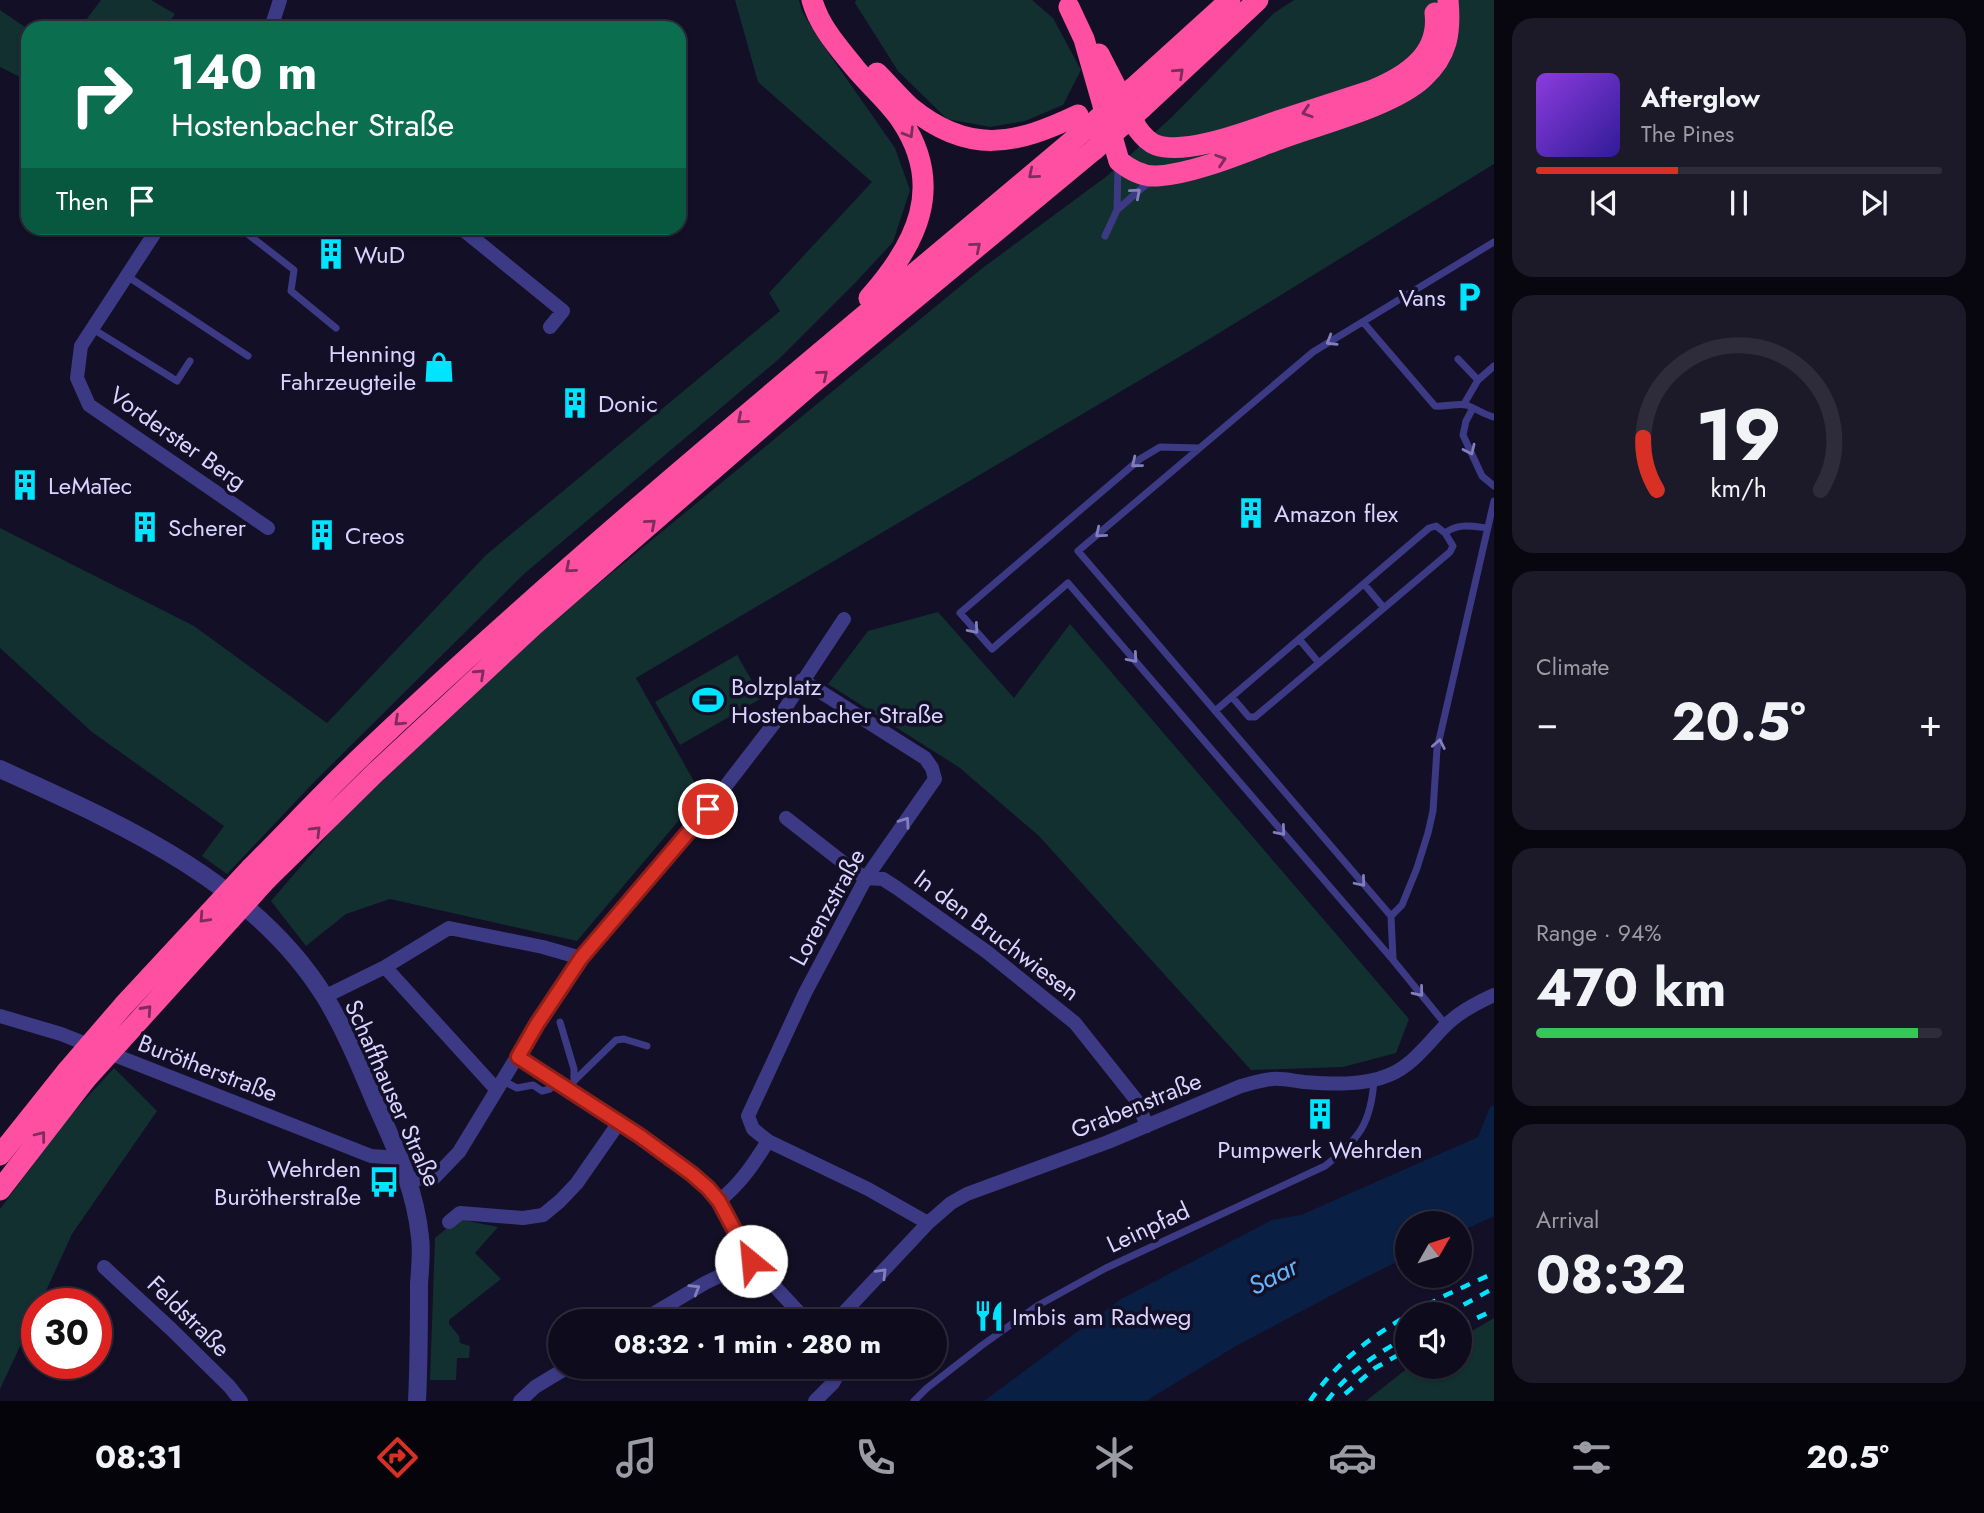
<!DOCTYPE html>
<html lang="en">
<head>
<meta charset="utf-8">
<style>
  body { margin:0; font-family:Jost,sans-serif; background:#1c1929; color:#f1f3f6; height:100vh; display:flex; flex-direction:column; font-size:26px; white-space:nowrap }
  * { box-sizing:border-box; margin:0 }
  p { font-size:23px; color:#9b9ba3 }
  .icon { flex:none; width:38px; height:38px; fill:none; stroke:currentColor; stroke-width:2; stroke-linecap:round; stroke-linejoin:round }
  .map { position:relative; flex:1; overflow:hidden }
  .details { display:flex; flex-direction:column; gap:18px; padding:18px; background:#08060f; width:490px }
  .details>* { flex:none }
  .hud { position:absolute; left:21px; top:21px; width:665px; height:214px; border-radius:21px; box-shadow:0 2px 5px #0004,0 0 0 2px #2e2b3b; background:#0b6e4f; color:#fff; overflow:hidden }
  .needle { width:46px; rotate:51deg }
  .buttons { position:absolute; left:1395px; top:1211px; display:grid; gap:14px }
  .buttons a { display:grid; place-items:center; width:77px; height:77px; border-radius:50%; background:#0e0b1c; box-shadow:0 2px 5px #0004,0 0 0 2px #2e2b3b; font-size:35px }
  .speed { position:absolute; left:21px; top:1288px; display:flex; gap:14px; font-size:35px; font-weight:700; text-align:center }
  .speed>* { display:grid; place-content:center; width:91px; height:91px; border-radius:50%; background:#0e0b1c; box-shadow:0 2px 5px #0004,0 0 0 2px #2e2b3b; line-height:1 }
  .speed .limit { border:10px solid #d22; background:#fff; color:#111 }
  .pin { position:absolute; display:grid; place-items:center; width:60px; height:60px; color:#fff; margin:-30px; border:4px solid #fff; border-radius:50%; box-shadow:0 2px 7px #0007 }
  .me { position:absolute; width:77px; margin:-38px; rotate:332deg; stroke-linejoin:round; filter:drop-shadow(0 0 5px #0008) }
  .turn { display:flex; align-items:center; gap:24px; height:147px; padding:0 35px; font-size:32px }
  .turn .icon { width:91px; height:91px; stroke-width:2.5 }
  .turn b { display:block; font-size:49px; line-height:60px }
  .then { display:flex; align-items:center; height:66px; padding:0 35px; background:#0003; gap:14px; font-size:26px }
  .big { font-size:52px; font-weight:700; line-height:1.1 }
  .details .tile { flex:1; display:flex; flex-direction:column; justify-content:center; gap:10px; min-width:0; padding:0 24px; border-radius:21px; background:#1c1929 }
  .details .dial { align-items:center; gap:0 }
  .dial svg { height:182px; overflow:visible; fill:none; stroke:#2e2b3b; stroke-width:7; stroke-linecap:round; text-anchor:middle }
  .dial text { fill:#f1f3f6; stroke:none }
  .song { display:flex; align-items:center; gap:21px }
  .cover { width:84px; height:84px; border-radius:10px; background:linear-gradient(135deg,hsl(270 70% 55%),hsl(250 70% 35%)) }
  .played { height:7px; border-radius:4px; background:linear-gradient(90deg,#d93025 35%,#2e2b3b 35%) }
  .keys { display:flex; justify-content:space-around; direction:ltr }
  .heat { display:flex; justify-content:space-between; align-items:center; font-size:38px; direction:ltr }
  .charge { height:10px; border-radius:5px; background:linear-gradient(90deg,#34c759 94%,#2e2b3b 0) }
  .trip { position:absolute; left:548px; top:1309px; width:399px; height:70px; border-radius:35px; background:#0e0b1c; box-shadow:0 2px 5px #0004,0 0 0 2px #2e2b3b; font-weight:700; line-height:70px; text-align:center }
  .menu { display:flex; height:112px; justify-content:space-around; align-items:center; background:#06040b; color:#9b9ba3 }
  .menu .icon { width:49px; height:49px }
  .menu .active { color:#d93025 }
  .menu b { font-size:32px; color:#f1f3f6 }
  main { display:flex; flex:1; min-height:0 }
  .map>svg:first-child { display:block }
</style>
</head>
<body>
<main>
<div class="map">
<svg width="1494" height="1401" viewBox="0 0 1494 1401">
  <rect width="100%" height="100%" fill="#130f26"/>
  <!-- green -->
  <path fill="#12302f" d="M101 0H151L175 14 165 28H80Z
    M735 0H799L802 11 818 38 895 148 910 190 893 242 856 282 780 358 525 573 315 781 227 874 202 856 224 826 92 732 0 648V528L194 626 327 723 486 555 780 311 769 293 872 182 758 82Z
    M856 0H1032L1053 18 1081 70 1063 105 1025 121 990 127 947 119 898 71 855 3Z
    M1294 0H1494V164L1206 341 636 678 701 794 577 941 390 899 346 914 306 946 271 901 338 823 529 641 980 270 1107 176 1173 116 1274 13Z
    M0 10 28 29V81L0 67Z
    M938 612 1014 698 1070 624 1409 1019 1396 1053 1343 1067 1251 1070 1039 836 960 768 828 684 868 631Z
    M737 655 762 698 680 745 655 702Z
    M114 1068 157 1111 72 1234 40 1304H37V1310L0 1389V1209L68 1118Z
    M458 1219 498 1227 475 1253 501 1279 449 1320V1324L459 1336 460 1343 470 1346 469 1358H457L456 1380H430L435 1238Z
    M1494 1318V1401H1366L1409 1367H1460V1338Z"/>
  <!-- water -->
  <path fill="#0a1f44" d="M1494 1105V1216L1460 1232V1223H1407V1257L1364 1278 1236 1346 1146 1401H984L1121 1299 1272 1220 1301 1215 1478 1137 1490 1107Z"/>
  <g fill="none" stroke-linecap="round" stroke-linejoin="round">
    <!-- service -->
    <path stroke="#3d3a85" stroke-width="7" d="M1117 210 1118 165
      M240 228 294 270 291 291 336 328
      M1105 236 1117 210 1150 181
      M1494 242 1313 352 1078 551 1391 916 1402 905 1417 868 1428 833 1433 811 1437 749 1494 501
      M127 276 248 356
      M1363 322 1435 406C1445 407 1457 403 1466 405 1476 408 1484 415 1494 417
      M93 329 177 381 190 361
      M1458 359 1478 380
      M1464 404 1478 380 1494 366
      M1473 408 1466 421 1463 435 1482 476 1494 486
      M1199 448 1160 447 1140 459 960 613 992 649 1068 583 1393 960 1446 1025
      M1445 533C1458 523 1471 526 1487 528
      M1364 584 1384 608
      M1299 639 1319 663
      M1215 711 1429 528 1436 526 1445 533 1453 546 1450 552 1255 717H1249L1232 697
      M1391 916 1393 959
      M560 1022 574 1069V1081
      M575 1080 616 1040 624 1039 647 1046
      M503 1081 517 1088 533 1085 542 1091 550 1089 554 1082
      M914 1401 927 1388 981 1346 1037 1306 1106 1268 1325 1166C1359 1139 1371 1124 1374 1080"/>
    <!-- minor -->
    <path stroke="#3d3a85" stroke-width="14" d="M271 28 280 0
      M158 228 81 346 77 378 89 405 268 528
      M461 228 563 311 550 327
      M786 818 854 871 866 878 883 879 897 888 987 952 1075 1023 1137 1101 1147 1126
      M385 967 496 1089
      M324 997 385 967 449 928 543 947 581 958
      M0 1016 61 1034 371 1156 400 1158
      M518 1057 640 1137 692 1174 708 1188 719 1201 751 1261 807 1321
      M768 1141 868 1189 928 1223
      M408 1180 435 1177 459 1152 537 1024 581 958 708 809 782 713 844 619
      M719 1201C741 1183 753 1165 768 1141L753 1129 748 1116 805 993 866 878 935 779 932 768 925 758 802 680
      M449 1222 460 1213 523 1218 543 1215 560 1201 577 1183 618 1124
      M104 1267 171 1329 229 1386 241 1401
      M641 1321 705 1283 751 1261
      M836 1321 928 1223 951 1203 967 1194 1108 1142 1241 1086C1252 1083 1262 1080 1272 1079 1283 1078 1294 1081 1304 1082 1331 1084 1363 1086 1389 1075 1413 1065 1427 1044 1445 1026 1459 1012 1476 1003 1494 995
      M520 1401 535 1387 568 1367
      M815 1401 833 1383 841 1369 840 1367"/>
    <!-- tertiary -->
    <path stroke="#3d3a85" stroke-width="18" d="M0 769C119 823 253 881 325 997 345 1030 360 1066 375 1102 395 1147 415 1187 420 1237 422 1252 420 1269 419 1284 419 1323 419 1362 417 1401"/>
    <!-- motorway -->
    <path stroke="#ff4fa3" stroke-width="21" d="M812 0C819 26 838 47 855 68 869 85 888 101 901 120 946 187 916 245 869 298
      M1069 7 1084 39 1119 161C1130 170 1142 177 1157 176 1195 174 1249 150 1285 137 1324 123 1394 105 1423 78 1448 55 1451 32 1448 0
      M1099 54 1137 128C1142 135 1148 142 1156 145 1187 156 1251 130 1281 120 1312 110 1343 100 1373 90 1407 76 1440 54 1435 13
      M877 73C888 84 899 97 911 108 969 155 1015 145 1078 115
      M1133 88 1230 0
      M1142 108 1258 0
      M251 868C289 830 326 790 365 753 595 535 843 335 1085 130
      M267 879 375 773 534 625 807 388 1094 150
      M0 1155 67 1071
      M0 1190 85 1080"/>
    <!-- rail -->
    <path stroke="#00e5ff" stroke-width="4.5" stroke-dasharray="10 9" stroke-linecap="butt" d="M1410 1314 1446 1295 1494 1273
      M1447 1314 1494 1288
      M1460 1326 1494 1310
      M1345 1394 1375 1368 1407 1350
      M1310 1401C1334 1365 1370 1337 1407 1316
      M1327 1401C1348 1372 1376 1354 1407 1337"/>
    <!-- motorway-bridge -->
    <path stroke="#ff4fa3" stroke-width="21" d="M1085 130 1133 88
      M1094 150 1142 108
      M67 1071 123 1006 251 868
      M85 1080 267 879"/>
  </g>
  <!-- one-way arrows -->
  <defs><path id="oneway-chevron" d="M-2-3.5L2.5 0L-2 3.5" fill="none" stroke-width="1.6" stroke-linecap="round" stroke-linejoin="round" transform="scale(1.75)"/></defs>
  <g stroke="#7d2c5e">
    <use href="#oneway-chevron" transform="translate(1179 73) rotate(-43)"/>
    <use href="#oneway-chevron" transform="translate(1307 112) rotate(162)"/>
    <use href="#oneway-chevron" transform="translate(909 133) rotate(59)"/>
    <use href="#oneway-chevron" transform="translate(1221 160) rotate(-18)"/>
    <use href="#oneway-chevron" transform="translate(1033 174) rotate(140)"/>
    <use href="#oneway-chevron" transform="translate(976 247) rotate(-40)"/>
    <use href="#oneway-chevron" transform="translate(823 375) rotate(-40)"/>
    <use href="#oneway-chevron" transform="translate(742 419) rotate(139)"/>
    <use href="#oneway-chevron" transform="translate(651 524) rotate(-41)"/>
    <use href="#oneway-chevron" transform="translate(570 568) rotate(139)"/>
    <use href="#oneway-chevron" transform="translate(480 674) rotate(-43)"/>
    <use href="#oneway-chevron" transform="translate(399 721) rotate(137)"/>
    <use href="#oneway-chevron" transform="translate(316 831) rotate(-45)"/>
    <use href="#oneway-chevron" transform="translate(204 918) rotate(133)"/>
    <use href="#oneway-chevron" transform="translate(147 1010) rotate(-48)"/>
    <use href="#oneway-chevron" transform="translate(41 1136) rotate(-52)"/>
  </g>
  <g stroke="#837fbc">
    <use href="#oneway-chevron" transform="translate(1136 193) rotate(-41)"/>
    <use href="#oneway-chevron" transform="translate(1331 341) rotate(149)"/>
    <use href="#oneway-chevron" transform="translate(1470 450) rotate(65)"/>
    <use href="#oneway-chevron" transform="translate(1136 463) rotate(141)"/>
    <use href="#oneway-chevron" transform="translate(1100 533) rotate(140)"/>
    <use href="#oneway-chevron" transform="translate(974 629) rotate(49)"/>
    <use href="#oneway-chevron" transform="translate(1133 658) rotate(49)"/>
    <use href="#oneway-chevron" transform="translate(1439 744) rotate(-79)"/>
    <use href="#oneway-chevron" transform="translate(905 822) rotate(-55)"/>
    <use href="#oneway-chevron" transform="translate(1281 831) rotate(49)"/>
    <use href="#oneway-chevron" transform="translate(1361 882) rotate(50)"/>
    <use href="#oneway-chevron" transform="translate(1419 992) rotate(51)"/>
    <use href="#oneway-chevron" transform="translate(882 1273) rotate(-46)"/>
    <use href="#oneway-chevron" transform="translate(695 1289) rotate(-31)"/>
  </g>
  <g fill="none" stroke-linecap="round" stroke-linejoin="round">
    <defs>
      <path id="route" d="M708 809 581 958 537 1024 518 1057 640 1136 692 1174 708 1188 719 1201 751 1261"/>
    </defs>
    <!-- route casing -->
    <use href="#route" stroke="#8d1f18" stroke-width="18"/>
    <!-- route -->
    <use href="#route" stroke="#d93025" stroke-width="12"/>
  </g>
  <!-- icons -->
  <defs>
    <symbol id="building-bare" viewBox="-9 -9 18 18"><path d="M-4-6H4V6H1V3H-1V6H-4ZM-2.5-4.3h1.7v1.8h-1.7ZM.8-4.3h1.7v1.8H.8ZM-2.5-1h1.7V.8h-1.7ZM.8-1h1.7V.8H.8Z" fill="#00e5ff" stroke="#130f26" stroke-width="2.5" paint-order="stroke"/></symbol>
    <symbol id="parking-bare" viewBox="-9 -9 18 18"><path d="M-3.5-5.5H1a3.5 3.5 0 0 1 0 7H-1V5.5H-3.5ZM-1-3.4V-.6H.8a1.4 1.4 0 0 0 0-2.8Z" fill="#00e5ff" stroke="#130f26" stroke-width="2.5" paint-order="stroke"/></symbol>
    <symbol id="shop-bare" viewBox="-9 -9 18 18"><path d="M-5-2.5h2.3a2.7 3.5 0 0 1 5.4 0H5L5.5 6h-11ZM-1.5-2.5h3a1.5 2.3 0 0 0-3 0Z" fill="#00e5ff" stroke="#130f26" stroke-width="2.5" paint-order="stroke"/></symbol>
    <symbol id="stadium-bare" viewBox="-9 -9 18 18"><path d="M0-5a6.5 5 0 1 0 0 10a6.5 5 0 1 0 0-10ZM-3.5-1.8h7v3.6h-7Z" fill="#00e5ff" stroke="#130f26" stroke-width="2.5" paint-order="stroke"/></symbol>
    <symbol id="bus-bare" viewBox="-9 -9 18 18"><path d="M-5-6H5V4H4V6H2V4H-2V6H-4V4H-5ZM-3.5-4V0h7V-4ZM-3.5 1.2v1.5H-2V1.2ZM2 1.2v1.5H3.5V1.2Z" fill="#00e5ff" stroke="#130f26" stroke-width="2.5" paint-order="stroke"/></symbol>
    <symbol id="restaurant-bare" viewBox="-9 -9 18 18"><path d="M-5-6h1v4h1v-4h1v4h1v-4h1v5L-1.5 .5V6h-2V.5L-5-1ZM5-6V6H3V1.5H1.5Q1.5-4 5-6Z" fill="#00e5ff" stroke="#130f26" stroke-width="2.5" paint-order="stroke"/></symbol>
  </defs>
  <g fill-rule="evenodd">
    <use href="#building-bare" x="309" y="232" width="44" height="44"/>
    <use href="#parking-bare" x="1447" y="275" width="44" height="44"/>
    <use href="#shop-bare" x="417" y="345" width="44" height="44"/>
    <use href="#building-bare" x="553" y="381" width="44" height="44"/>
    <use href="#building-bare" x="3" y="463" width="44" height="44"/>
    <use href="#building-bare" x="1229" y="491" width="44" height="44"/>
    <use href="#building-bare" x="123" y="505" width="44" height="44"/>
    <use href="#building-bare" x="300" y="513" width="44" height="44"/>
    <use href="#stadium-bare" x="686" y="678" width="44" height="44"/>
    <use href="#building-bare" x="1298" y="1092" width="44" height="44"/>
    <use href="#bus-bare" x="362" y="1160" width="44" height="44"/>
    <use href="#restaurant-bare" x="967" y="1294" width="44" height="44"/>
  </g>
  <g text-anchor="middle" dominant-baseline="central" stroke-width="7" stroke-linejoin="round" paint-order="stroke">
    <!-- poi labels -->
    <g font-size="24" fill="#d9d4ff" stroke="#130f26" text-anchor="start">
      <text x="354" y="254">WuD</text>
      <text x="1446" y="297" text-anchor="end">Vans</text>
      <text x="416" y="353" text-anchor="end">Henning<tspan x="416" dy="28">Fahrzeugteile</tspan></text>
      <text x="598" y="403">Donic</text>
      <text x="48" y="485">LeMaTec</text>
      <text x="1274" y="513">Amazon flex</text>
      <text x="168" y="527">Scherer</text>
      <text x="345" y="535">Creos</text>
      <text x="731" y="686">Bolzplatz<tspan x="731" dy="28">Hostenbacher Straße</tspan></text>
      <text x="1320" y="1149" text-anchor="middle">Pumpwerk Wehrden</text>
      <text x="361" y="1168" text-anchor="end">Wehrden<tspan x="361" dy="28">Burötherstraße</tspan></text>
      <text x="1012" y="1316">Imbis am Radweg</text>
    </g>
    <!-- street labels -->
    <g font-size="24" fill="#d9d4ff" stroke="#130f26">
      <text transform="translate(178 438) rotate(35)">Vorderster Berg</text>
      <text transform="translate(827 907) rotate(-61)">Lorenzstraße</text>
      <text transform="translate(997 935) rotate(37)">In den Bruchwiesen</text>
      <text transform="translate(208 1068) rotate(21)">Burötherstraße</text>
      <text transform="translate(393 1093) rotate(66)">Schaffhauser Straße</text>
      <text transform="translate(1136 1105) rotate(-22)">Grabenstraße</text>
      <text transform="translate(1148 1227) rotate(-25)">Leinpfad</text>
      <text transform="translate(189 1316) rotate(44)">Feldstraße</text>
    </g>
    <!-- water labels -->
    <g font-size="26" font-style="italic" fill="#62b6ff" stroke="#130f26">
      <text transform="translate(1273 1276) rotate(-27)">Saar</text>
    </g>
  </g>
</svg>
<div class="buttons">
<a><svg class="needle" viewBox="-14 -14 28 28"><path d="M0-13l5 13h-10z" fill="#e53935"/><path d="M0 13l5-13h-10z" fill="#9b9ba3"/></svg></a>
<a><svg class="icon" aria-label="sound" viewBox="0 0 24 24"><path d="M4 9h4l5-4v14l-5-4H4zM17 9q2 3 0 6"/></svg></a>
</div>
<div class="speed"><div class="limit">30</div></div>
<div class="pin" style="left:708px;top:809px;background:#d93025"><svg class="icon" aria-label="arrive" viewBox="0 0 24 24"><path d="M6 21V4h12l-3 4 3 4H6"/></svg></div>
<svg class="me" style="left:751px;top:1261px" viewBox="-20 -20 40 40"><circle r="19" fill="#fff"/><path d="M0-13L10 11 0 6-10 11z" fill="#d93025"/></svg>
<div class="trip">08:32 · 1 min · 280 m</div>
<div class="hud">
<div class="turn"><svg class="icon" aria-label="right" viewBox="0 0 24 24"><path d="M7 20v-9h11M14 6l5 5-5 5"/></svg><div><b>140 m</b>Hostenbacher Straße</div></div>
<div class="then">Then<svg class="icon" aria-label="arrive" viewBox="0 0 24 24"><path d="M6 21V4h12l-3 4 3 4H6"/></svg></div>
</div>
</div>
<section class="details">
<div class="tile">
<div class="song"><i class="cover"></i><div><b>Afterglow</b><p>The Pines</p></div></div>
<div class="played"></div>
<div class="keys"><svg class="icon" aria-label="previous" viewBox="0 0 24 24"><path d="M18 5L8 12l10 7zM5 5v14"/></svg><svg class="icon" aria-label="pause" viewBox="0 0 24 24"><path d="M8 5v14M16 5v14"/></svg><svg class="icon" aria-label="next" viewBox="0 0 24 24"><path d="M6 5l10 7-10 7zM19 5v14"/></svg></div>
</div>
<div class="tile dial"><svg viewBox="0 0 100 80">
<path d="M14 69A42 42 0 1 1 86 69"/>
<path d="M14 69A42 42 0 0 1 8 46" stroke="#d93025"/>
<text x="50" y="56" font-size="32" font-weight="700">19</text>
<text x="50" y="72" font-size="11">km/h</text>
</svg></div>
<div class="tile"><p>Climate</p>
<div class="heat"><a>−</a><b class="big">20.5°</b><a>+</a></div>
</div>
<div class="tile"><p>Range · 94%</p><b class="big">470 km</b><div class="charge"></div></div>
<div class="tile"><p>Arrival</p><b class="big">08:32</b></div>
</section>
</main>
<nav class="menu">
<b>08:31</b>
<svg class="icon active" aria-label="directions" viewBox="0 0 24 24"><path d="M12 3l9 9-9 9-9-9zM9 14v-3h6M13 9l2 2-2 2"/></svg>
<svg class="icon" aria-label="music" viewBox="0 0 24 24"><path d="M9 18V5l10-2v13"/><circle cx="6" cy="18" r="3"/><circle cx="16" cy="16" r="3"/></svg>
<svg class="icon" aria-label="phone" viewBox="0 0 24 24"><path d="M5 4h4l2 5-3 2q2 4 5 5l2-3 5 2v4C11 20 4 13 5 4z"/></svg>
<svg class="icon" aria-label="climate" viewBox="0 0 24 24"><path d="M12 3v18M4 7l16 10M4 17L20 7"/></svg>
<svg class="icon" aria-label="car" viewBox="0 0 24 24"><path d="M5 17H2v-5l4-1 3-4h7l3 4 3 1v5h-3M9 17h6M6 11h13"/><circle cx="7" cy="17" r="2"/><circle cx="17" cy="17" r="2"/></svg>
<svg class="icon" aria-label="filters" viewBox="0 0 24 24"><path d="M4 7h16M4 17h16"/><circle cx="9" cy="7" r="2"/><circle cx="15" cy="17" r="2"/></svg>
<b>20.5°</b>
</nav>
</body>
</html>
